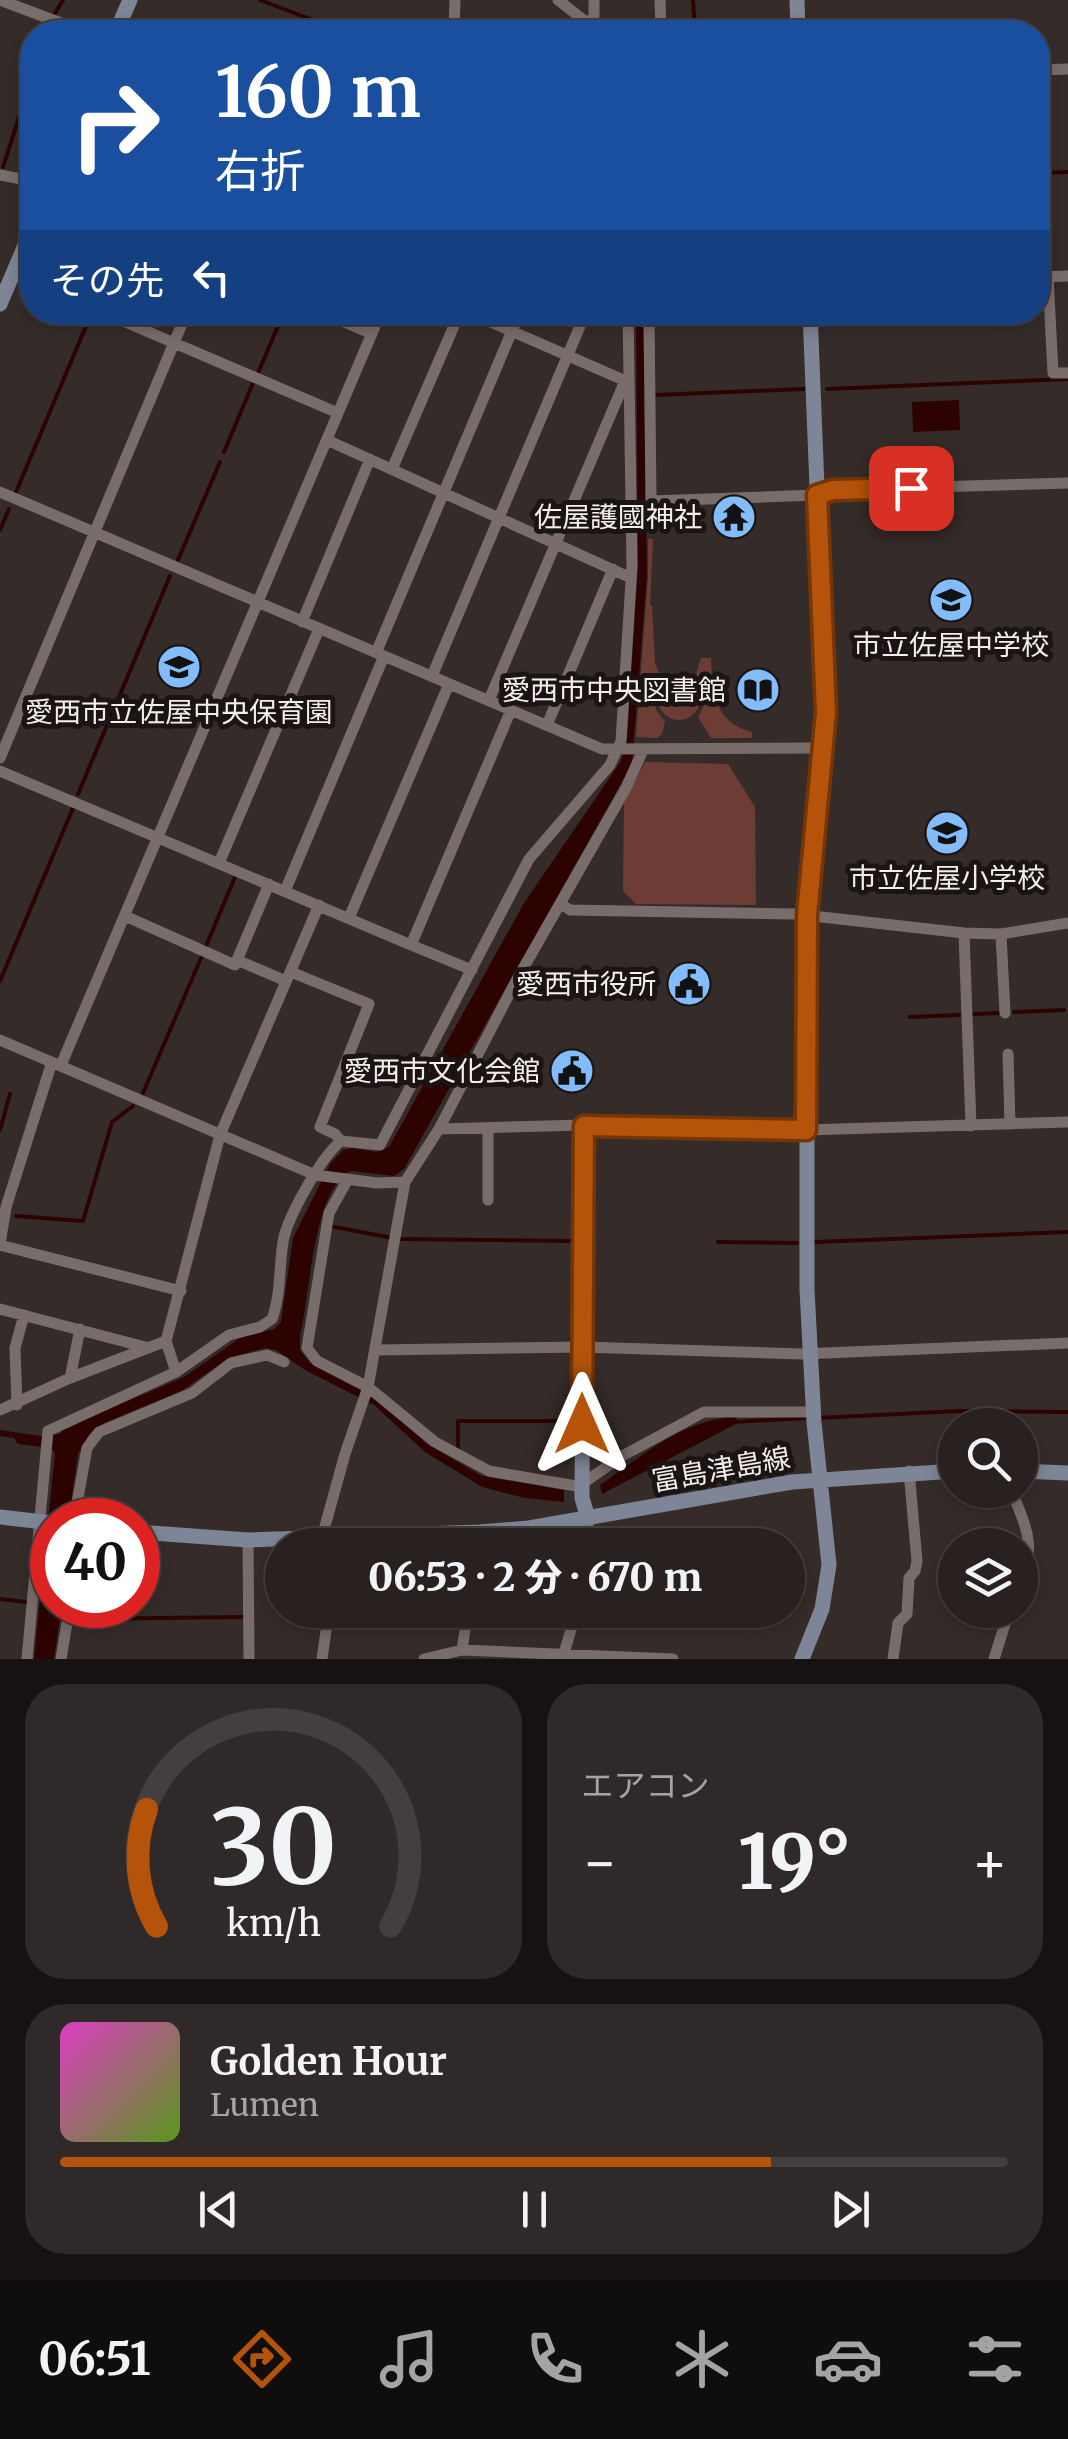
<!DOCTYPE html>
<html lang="ja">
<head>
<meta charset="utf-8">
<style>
  body { margin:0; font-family:Merriweather,"Noto Sans JP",serif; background:#302929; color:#f1f3f6; height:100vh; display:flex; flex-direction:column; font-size:38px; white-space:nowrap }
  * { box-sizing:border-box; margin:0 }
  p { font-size:32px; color:#a5a3a5 }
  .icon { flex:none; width:55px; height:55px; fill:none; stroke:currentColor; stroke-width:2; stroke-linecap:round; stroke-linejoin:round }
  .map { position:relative; height:1659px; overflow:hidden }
  .panel { display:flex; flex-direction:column; gap:25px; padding:25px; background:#161212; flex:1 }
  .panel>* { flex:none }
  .banner { position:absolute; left:20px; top:20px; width:1030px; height:305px; border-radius:40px; box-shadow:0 5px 15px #0003,0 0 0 2px #443e3e; background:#1a4fa0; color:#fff; overflow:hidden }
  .fabs { position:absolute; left:938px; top:1408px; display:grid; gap:20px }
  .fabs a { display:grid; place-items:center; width:100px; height:100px; border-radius:50%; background:#282120; box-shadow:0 5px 15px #0003,0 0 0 2px #443e3e; font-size:50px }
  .speed { position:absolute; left:30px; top:1498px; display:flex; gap:20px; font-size:50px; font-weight:700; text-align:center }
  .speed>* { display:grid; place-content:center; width:130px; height:130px; border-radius:50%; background:#282120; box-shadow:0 5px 15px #0003,0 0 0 2px #443e3e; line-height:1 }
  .speed .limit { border:15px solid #d22; background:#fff; color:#111 }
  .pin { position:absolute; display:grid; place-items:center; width:85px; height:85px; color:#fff; margin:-42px; border-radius:20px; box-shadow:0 5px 15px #0006 }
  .me { position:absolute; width:110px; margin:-55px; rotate:0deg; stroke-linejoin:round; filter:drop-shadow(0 0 8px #0008) }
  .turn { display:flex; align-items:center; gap:35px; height:210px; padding:0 30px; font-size:45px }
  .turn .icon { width:130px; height:130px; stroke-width:2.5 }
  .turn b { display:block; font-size:70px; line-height:85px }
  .then { display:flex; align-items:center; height:95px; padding:0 30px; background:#0003; gap:20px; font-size:38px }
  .big { font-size:75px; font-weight:800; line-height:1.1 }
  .panel .card { flex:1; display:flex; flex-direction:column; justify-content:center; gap:15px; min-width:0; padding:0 35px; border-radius:40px; background:#302929 }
  .panel .dial { align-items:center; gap:0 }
  .dial svg { height:260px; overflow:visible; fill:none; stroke:#443e3e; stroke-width:7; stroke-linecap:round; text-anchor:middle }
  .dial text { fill:#f1f3f6; stroke:none }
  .song { display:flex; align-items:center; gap:30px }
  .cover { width:120px; height:120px; border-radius:15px; background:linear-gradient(135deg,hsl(310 70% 55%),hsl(90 70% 35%)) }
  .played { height:10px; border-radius:5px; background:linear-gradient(90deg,#b45309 75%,#443e3e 75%) }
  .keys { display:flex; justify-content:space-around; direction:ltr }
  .heat { display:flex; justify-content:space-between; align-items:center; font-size:55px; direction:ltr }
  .panel .tiles { flex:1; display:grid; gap:25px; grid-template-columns:1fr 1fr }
  .card:last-child { grid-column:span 2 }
  .trip { position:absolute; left:265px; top:1528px; width:540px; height:100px; border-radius:50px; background:#282120; box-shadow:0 5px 15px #0003,0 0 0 2px #443e3e; font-weight:800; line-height:100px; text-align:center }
  .menu { display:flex; height:160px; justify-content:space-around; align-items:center; background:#100d0d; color:#a5a3a5 }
  .menu .icon { width:70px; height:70px }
  .menu .current { color:#b45309 }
  .menu b { font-size:45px; color:#f1f3f6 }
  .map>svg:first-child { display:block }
</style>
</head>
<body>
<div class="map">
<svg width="1068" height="1659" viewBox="0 0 1068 1659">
  <rect width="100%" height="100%" fill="#352c2a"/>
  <!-- green -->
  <path fill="#6d3c34" d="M648 539H653L650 605 652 606 655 663 661 677C651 694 650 706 665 721L662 734 657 738 636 737 648 576Z
    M701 658H711C712 691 714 723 752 732V738H711L698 717C707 702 707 690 695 678Z
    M658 699a21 21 0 1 1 42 0a21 21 0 1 1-42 0Z
    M645 762 728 764 755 807 756 905 636 904 623 891 624 803Z"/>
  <!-- water -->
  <path fill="#2d0301" d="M636 313H643L647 576 632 764 404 1169 394 1176 351 1171C313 1188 310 1296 300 1335V1350L310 1363 377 1399 427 1444 482 1476 564 1490V1502L525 1498 482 1487 425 1452 374 1405 305 1370 276 1350 266 1348 230 1357 183 1390 102 1424 89 1434 78 1454 70 1510 66 1520H52V1605H62L54 1659H34L55 1453 51 1448 18 1444 14 1438 0 1436V1430L41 1436 60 1434 63 1429 184 1377 240 1338 274 1329 281 1322 293 1238 330 1164 343 1150 353 1148 376 1152 389 1147 524 903 621 761 627 738 638 566Z
    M959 400 960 430 913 432 912 402Z
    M737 1416 736 1424 602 1494 600 1485C645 1454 680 1421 737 1416Z"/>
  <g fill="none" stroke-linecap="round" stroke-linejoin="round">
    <!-- stream -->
    <path stroke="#2d0301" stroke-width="4" d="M260 0 344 32
      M693 0 695 32
      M54 15 63 0
      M3 167 32 77
      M1038 173 1068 172
      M258 373 284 312
      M827 389 1068 379
      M656 395 804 389
      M224 452 253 383
      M16 492 92 312
      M0 530 9 509
      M178 560 220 462
      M78 794 170 576
      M206 946 235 877
      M0 981 73 808
      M1014 1012 1064 1010
      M973 1014 998 1013
      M910 1017 959 1015
      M143 1093 201 958
      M0 1130 10 1094
      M16 1216 83 1221 112 1122 133 1106
      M330 1226 392 1238
      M399 1239 573 1241
      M718 1242 797 1243
      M816 1242 1068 1232
      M818 1418 958 1411 1068 1412
      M733 1422 808 1418
      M458 1449V1421H572
      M0 1599 26 1602
      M73 1619 244 1617"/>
    <!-- street -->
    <path stroke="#796d6b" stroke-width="11" d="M0 0 85 32
      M558 0 599 32
      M660 0 661 32
      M588 24 594 16V0
      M454 32 455 0
      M1038 70 1068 69
      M0 175 32 181
      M1048 276 1053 373H1068
      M1038 277 1068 276
      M127 312 123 321 338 413
      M321 312 372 334
      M468 312 628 382
      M649 312 651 501 817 495 833 490 1068 483
      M327 440 631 578
      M392 469 460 312
      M0 492 602 749 824 748
      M302 622 370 459
      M376 653 520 312
      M432 676 586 312
      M489 700 625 381
      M547 725 613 569
      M0 758 187 312
      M0 771 411 945 511 710
      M219 863 319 629
      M285 891 384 656
      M561 904 570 910 795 914 964 933 1001 934 1068 923
      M125 916 235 965 269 884
      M349 918 449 684
      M964 933 971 1126
      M1001 934 1005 1013
      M411 945 472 970
      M237 960 286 981
      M291 972 369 1004 320 1127 335 1134 341 1141 380 1145 529 859 610 765 621 741 632 565 628 312
      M0 1040 315 1175 377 1183 405 1182
      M1008 1054 1010 1124
      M61 1065 381 312
      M439 1129 584 1125
      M806 1130 1068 1122
      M348 1179 329 1213 307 1348 317 1361 368 1387 435 1442 489 1471 582 1487
      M488 1200V1129
      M0 1244 6 1207 52 1062
      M0 1245 181 1291
      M0 1309 149 1348
      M166 1341 176 1372 229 1335 260 1327 272 1319C281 1295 279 1267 283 1242 287 1217 322 1156 341 1141
      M376 1350 583 1347 802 1354 1068 1343
      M70 1378 80 1329
      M17 1405 15 1348 24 1315
      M0 1410 70 1378 166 1341 220 1135 319 905
      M582 1484 622 1456 704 1412H814
      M1011 1490C1031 1537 1034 1545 1020 1596
      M588 1518V1545
      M74 1520 87 1448 99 1432 192 1393 231 1363 267 1355 284 1362
      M322 1537 345 1454 368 1387 405 1182 439 1129 516 981 626 788 643 750
      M248 1540 249 1659
      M462 1650 468 1610
      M564 1653 577 1610
      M27 1659 48 1431 176 1372
      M61 1659 70 1605
      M322 1659 329 1610
      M424 1659 462 1650 673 1659
      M893 1659 898 1623 907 1614 909 1578 915 1571 917 1561 909 1471
      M994 1659 1005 1624 1014 1610"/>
    <!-- secondary -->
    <path stroke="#7d8596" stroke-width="15" d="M797 0 798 32
      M116 32 130 0
      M0 304 32 229
      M1020 1471 1068 1473
      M0 1517 52 1523
      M588 1518 582 1498 584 1125 806 1130
      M138 1532 248 1540 479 1532 529 1528 792 1482 955 1471
      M802 1659 822 1609 829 1565 814 1422 807 1290V915L826 711 810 312"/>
  </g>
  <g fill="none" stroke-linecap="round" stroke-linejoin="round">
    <defs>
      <path id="route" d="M582 1424 584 1126 806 1130 807 915 826 712 817 495 833 490 911 488"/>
    </defs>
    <!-- route casing -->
    <use href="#route" stroke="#753606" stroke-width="25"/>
    <!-- route -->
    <use href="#route" stroke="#b45309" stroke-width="18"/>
  </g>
  <!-- icons -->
  <defs>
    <symbol id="temple-disc" viewBox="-11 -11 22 22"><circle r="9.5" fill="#83bcfb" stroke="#1a1514"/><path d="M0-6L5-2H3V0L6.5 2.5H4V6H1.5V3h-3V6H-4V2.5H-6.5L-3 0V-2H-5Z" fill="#111"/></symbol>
    <symbol id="school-disc" viewBox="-11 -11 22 22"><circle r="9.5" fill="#83bcfb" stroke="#1a1514"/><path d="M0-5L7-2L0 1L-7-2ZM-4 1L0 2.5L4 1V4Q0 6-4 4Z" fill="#111"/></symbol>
    <symbol id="library-disc" viewBox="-11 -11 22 22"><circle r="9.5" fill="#83bcfb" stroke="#1a1514"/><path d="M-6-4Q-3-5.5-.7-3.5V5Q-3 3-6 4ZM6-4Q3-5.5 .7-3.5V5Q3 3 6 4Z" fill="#111"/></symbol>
    <symbol id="civic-disc" viewBox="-11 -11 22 22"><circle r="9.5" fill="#83bcfb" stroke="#1a1514"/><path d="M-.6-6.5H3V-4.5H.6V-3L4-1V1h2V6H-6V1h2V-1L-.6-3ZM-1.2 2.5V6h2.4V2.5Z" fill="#111"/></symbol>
  </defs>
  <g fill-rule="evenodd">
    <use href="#temple-disc" x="709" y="492" width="50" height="50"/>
    <use href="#school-disc" x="926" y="575" width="50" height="50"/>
    <use href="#school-disc" x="154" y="642" width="50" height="50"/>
    <use href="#library-disc" x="733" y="665" width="50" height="50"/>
    <use href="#school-disc" x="922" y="808" width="50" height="50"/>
    <use href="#civic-disc" x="664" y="959" width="50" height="50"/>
    <use href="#civic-disc" x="547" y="1046" width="50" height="50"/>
  </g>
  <g text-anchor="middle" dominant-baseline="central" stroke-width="10" stroke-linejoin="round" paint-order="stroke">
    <!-- poi labels -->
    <g font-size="28" fill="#f3edeb" stroke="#1a1514" text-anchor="end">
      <text x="702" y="517">佐屋護國神社</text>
      <text x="951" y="645" text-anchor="middle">市立佐屋中学校</text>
      <text x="726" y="690">愛西市中央図書館</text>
      <text x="179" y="712" text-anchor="middle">愛西市立佐屋中央保育園</text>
      <text x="947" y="878" text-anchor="middle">市立佐屋小学校</text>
      <text x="656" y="984">愛西市役所</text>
      <text x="540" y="1071">愛西市文化会館</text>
    </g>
    <!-- street labels -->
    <g font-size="28" fill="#f3edeb" stroke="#1a1514">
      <text transform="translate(721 1469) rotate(-10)">富島津島線</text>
    </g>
  </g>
</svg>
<div class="fabs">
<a><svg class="icon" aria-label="search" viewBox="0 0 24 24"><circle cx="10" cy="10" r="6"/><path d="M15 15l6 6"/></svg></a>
<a><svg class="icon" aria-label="layers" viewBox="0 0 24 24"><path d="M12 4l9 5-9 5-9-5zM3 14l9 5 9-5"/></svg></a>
</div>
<div class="speed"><div class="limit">40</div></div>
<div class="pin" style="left:911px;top:488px;background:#d93025"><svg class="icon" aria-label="arrive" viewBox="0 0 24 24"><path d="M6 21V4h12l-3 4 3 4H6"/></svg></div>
<svg class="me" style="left:582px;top:1424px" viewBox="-20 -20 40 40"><path d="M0-17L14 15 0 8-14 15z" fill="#b45309" stroke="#fff" stroke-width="4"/></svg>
<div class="trip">06:53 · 2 分 · 670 m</div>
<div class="banner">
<div class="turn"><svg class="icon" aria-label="right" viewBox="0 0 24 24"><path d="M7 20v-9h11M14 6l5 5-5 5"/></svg><div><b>160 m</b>右折</div></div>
<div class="then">その先<svg class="icon" aria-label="left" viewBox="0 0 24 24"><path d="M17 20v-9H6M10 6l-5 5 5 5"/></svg></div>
</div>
</div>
<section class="panel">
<div class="tiles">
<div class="card dial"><svg viewBox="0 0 100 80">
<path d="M14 69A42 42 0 1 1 86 69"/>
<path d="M14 69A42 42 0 0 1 11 33" stroke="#b45309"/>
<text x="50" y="56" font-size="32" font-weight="700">30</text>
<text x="50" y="72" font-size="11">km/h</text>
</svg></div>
<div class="card"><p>エアコン</p>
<div class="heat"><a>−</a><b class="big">19°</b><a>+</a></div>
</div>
<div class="card">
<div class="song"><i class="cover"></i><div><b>Golden Hour</b><p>Lumen</p></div></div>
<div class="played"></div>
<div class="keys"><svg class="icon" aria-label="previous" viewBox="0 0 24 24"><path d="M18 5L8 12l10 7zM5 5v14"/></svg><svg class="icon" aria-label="pause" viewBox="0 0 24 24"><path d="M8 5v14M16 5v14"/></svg><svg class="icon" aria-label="next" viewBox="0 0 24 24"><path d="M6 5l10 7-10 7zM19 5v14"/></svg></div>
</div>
</div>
</section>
<nav class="menu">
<b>06:51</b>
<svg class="icon current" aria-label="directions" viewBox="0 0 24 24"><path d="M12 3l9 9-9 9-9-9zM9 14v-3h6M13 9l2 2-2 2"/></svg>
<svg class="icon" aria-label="music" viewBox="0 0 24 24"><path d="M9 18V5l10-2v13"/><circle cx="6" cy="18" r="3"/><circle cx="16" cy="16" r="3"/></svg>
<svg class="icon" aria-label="phone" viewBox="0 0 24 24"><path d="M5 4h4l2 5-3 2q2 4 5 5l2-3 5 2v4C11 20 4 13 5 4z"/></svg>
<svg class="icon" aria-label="climate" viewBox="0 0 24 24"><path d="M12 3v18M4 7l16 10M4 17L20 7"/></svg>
<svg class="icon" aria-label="car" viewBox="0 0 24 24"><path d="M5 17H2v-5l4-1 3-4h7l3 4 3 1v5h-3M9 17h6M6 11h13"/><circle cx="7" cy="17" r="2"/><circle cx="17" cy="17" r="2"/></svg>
<svg class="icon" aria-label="filters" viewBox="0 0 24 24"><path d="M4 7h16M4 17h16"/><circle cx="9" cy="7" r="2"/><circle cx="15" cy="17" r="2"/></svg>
</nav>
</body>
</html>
